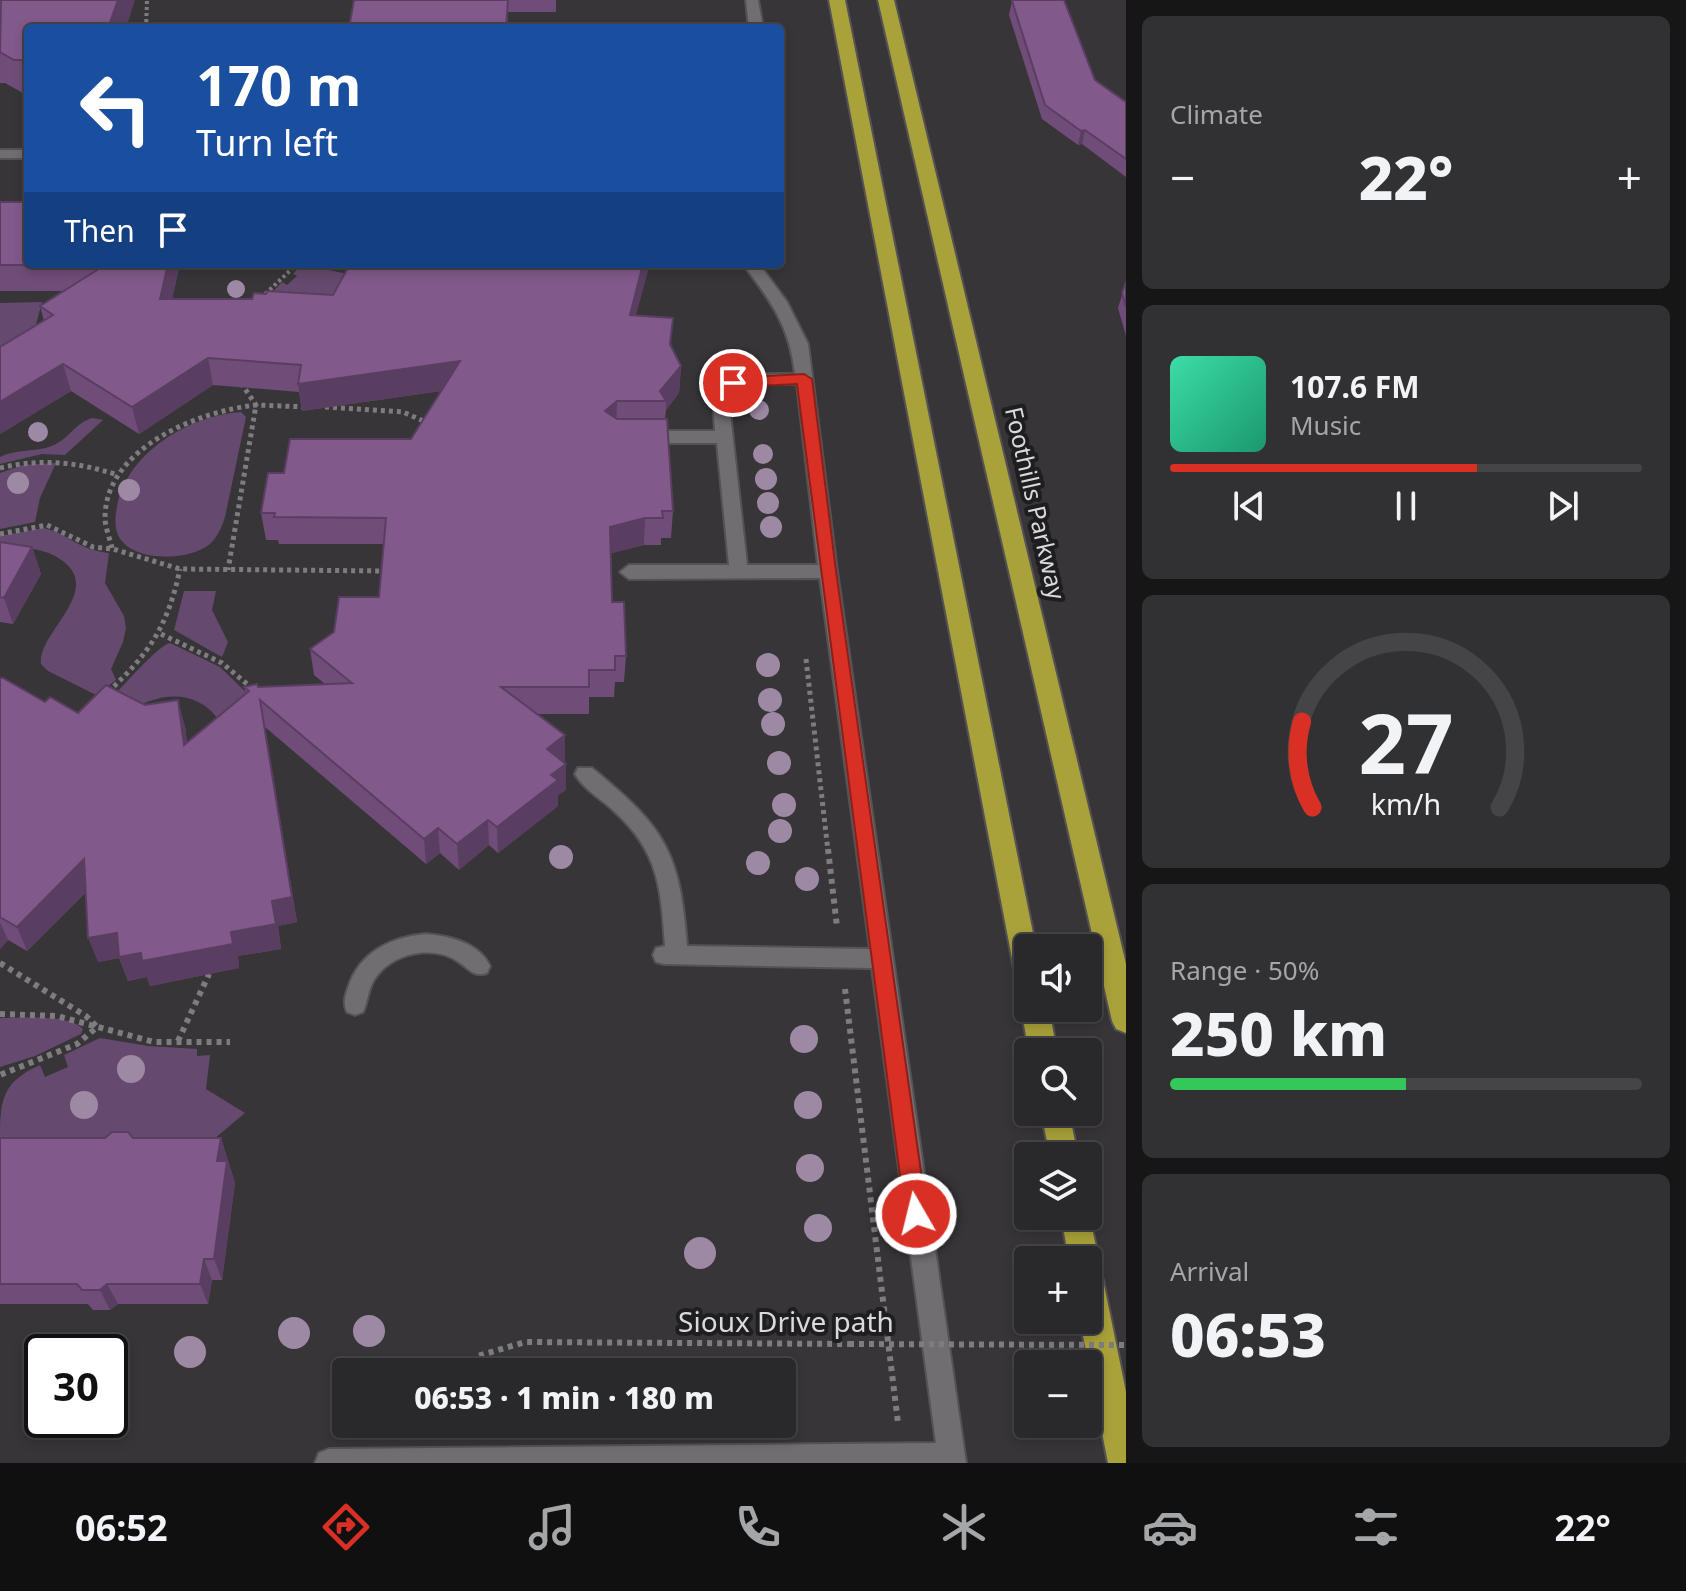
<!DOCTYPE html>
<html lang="en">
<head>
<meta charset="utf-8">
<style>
  body { margin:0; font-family:"Noto Sans",sans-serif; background:#313032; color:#f1f3f6; height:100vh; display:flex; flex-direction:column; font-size:30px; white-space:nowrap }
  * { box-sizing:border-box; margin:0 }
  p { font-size:26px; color:#a5a6a8 }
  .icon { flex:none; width:44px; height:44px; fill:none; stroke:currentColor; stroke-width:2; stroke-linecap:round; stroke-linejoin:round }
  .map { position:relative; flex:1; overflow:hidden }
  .side { display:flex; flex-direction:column; gap:16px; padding:16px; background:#171617; width:560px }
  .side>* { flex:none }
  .top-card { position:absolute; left:24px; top:24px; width:760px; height:244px; border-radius:8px; box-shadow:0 4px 12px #0003,0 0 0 2px #454447; background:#1a4fa0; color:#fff; overflow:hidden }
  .fabs { position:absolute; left:1014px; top:934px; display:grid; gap:16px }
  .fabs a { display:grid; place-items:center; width:88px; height:88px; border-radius:8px; background:#29282a; box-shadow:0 4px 12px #0003,0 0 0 2px #454447; font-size:40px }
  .speed { position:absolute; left:24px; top:1334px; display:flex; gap:16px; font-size:40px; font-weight:700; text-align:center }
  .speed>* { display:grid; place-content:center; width:104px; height:104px; border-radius:50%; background:#29282a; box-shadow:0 4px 12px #0003,0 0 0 2px #454447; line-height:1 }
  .speed .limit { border:4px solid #111; border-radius:12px; background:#fff; color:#111 }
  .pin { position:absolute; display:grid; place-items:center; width:68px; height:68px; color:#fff; margin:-34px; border:4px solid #fff; border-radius:50%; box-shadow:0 2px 8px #0007 }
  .me { position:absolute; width:88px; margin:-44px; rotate:352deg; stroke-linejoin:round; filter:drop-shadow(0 0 6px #0008) }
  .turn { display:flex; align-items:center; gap:28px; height:168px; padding:0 40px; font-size:36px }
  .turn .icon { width:104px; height:104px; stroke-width:2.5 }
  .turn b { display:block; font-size:56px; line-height:68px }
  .then { display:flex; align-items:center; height:76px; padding:0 40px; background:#0003; gap:16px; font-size:30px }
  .big { font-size:60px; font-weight:800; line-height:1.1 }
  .side .card { flex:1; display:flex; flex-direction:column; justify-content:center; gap:12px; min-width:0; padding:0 28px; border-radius:12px; background:#313032 }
  .side .dial { align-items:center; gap:0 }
  .dial svg { height:208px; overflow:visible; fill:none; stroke:#454447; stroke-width:7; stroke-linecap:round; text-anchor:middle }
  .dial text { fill:#f1f3f6; stroke:none }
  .song { display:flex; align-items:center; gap:24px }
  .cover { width:96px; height:96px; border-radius:12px; background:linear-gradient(135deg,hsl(160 70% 55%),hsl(160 70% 35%)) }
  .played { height:8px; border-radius:4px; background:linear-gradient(90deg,#d93025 65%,#454447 65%) }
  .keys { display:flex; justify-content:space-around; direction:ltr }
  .heat { display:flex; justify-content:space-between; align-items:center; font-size:44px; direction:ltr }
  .charge { height:12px; border-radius:6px; background:linear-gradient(90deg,#34c759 50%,#454447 0) }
  .trip { position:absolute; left:332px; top:1358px; width:464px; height:80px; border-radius:8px; background:#29282a; box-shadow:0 4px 12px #0003,0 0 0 2px #454447; font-weight:800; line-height:80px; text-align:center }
  .tabs { display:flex; height:128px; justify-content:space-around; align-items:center; background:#101011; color:#a5a6a8 }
  .tabs .icon { width:56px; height:56px }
  .tabs .on { color:#d93025 }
  .tabs b { font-size:36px; color:#f1f3f6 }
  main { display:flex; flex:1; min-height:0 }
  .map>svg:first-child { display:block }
</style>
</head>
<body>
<main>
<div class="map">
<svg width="1126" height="1463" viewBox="0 0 1126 1463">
  <rect width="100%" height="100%" fill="#373538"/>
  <!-- green -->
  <path fill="#66496e" d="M302 264 361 277 346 304 270 295 282 282 287 285 297 276 293 274Z
    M42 302 28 354 0 370V303Z
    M241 412 246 417 225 517C222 527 218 536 210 544 190 561 134 563 119 537 114 528 115 516 117 507 126 453 190 415 241 412Z
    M93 418 103 420 65 455 42 454 0 464V457C18 448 39 453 56 444 71 436 76 422 93 418Z
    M56 463 40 498 35 522 0 529V473L23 465Z
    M44 528C71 535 76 549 109 553L105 583 124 616 126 628 123 642 111 669 116 680 96 695 48 671 41 664C37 631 111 587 55 556 39 547 17 548 0 543V536Z
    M184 591H216L212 610 228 642 222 657 174 630Z
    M170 643 220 667 258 704 218 719C199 693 167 691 139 706L114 695C125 684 160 644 170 643Z
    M0 1018C20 1018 70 1014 83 1029L81 1034 35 1056 0 1067Z
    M100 1038 148 1046 197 1049V1056L210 1055 206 1089 245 1113 208 1144H0C0 1102 0 1083 40 1065L45 1077 68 1067 64 1055Z"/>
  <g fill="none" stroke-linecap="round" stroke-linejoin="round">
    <defs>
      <path id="minor" d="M746 0H758L763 28H749Z
        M0 150H28V158H0Z
        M743 264H759L787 302 808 344 837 571 966 1463H315L319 1453 329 1449 936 1443 872 968 664 964 656 962 653 955 656 948 665 946C661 889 659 852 615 812 603 800 583 789 575 774L578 768H592C665 828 680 851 687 946L870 949 820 578 629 579 620 572 629 565H729L717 443H644L635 437 644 431H715L714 413 719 385 752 374H795C790 327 771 301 743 264ZM763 383 797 384 818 565H747L730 413 733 391 745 385Z
        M426 934C450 936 479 943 490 966L487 973C474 977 470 970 460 963 435 944 394 952 376 977 368 987 368 1001 363 1012L355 1015 347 1012C343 1003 345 997 348 988 359 952 391 937 426 934Z"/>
      <path id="highway" d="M829 0H845L1036 948H1028V985L1019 982 1015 974Z
        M878 0H894L1126 964V1033L1116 1029 1112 1021Z
        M1028 999V1008H1049L1057 1052H1029L1021 1008Z
        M1041 1112H1069L1078 1156H1050Z
        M1088 1210 1099 1260 1096 1268 1103 1280 1126 1392V1463H1108L1080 1320H1088V1260H1069L1061 1216H1088Z"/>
    </defs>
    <!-- minor casing -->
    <use href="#minor" stroke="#545254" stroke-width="4"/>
    <!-- highway casing -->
    <use href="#highway" stroke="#545254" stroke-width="4"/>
    <!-- path-far2 -->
    <path stroke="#7d7c7e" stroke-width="4" stroke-dasharray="3 3" stroke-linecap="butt" d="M146 28 147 0
      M261 298 297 264"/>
    <!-- path-far1 -->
    <path stroke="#7d7c7e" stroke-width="5" stroke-dasharray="4 4" stroke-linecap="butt" d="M241 383 256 405 307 407
      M325 407 403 412 428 423
      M0 468C42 458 77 462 118 475
      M0 534 47 525 93 547 113 549 180 569 385 571
      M112 548C110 539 105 527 105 518 105 448 199 411 256 405L228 570
      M161 634 222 663 253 689
      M806 659 828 851
      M108 692C150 653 168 625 180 569"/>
    <!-- path -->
    <path stroke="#7d7c7e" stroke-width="6" stroke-dasharray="5 5" stroke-linecap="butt" d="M828 849 837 927
      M0 963 86 1016 97 1027 77 1044 0 1075
      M845 989 898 1423
      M0 1014 57 1016 154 1042H230
      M178 1041 209 974
      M454 1372 478 1356 525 1342 849 1344"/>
    <!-- minor -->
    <use href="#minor" fill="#706e71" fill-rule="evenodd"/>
    <!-- highway -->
    <use href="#highway" fill="#a9a139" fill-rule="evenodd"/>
    <!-- path-bridge -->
    <path stroke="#7d7c7e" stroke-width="6" stroke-dasharray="5 5" stroke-linecap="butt" d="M849 1344 1126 1345"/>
  </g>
  <!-- trees -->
  <g fill="#9e89a4">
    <circle cx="236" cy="289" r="9"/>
    <circle cx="759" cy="410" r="10"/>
    <circle cx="38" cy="432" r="10"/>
    <circle cx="763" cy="454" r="10"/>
    <circle cx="766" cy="479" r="11"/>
    <circle cx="18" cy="483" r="11"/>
    <circle cx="129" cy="490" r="11"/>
    <circle cx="768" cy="503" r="11"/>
    <circle cx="771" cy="527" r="11"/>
    <circle cx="768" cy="665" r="12"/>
    <circle cx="770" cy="700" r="12"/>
    <circle cx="773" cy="724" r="12"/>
    <circle cx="779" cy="763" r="12"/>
    <circle cx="784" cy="805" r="12"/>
    <circle cx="780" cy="831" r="12"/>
    <circle cx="561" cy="857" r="12"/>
    <circle cx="758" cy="863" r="12"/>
    <circle cx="807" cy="879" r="12"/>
    <circle cx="804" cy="1039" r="14"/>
    <circle cx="131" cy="1069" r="14"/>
    <circle cx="84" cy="1105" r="14"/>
    <circle cx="808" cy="1105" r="14"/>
    <circle cx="810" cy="1168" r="14"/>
    <circle cx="818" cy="1228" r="14"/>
    <circle cx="700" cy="1253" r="16"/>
    <circle cx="369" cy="1331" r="16"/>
    <circle cx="294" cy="1333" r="16"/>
    <circle cx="190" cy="1352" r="16"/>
  </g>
  <!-- wall -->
  <path fill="#6f4d78" d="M354 0H556V12H509Z
    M1012 1 1095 80 1126 102V177L1082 144 1078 145 1042 119 1009 15Z
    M0 2 28 28V93H23L5 83H0Z
    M0 202 28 264H180L172 299 636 315 671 346 681 366 679 393 666 410 665 419 673 511 671 538H661V545H644L611 553 612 602 626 656 624 682H615L614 697H589V714H536L565 735 564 762 566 764V790L558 795V806L498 853 489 845 459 870 440 853 426 864 265 727 297 922 278 926 281 949 238 956 239 968 150 986 147 977 128 981 119 958 98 962 86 892 27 951 8 940 0 949V678L45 702 78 713 185 726 187 743 246 693 244 687 325 684 314 675 310 649 334 632 379 597 384 544H279L278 540H266L261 513 284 473 411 439 441 391 302 411 299 392 213 385 139 434 71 391 0 434V347L44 321 40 306 62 291H0Z
    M1126 282V336L1118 308Z
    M0 542 32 547 41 574 13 624 0 622Z
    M0 1138H221L235 1183 222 1280H212L208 1304H118L110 1310H93L88 1304H0Z"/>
  <!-- shaded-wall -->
  <path fill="#5a3e61" d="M118 0H135L126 28H108Z
    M508 0V28H506Z
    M1085 130 1082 144 1078 145 1081 131Z
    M168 264H180L166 326 160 299Z
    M643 264H650L629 341 630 315Z
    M208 358 213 385 139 434 132 407Z
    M460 361 462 388 302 411 298 384Z
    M63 364 71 391 0 434V402Z
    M681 366 679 393 666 410V401L660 391Z
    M617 401 616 428 605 411Z
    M645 518 644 545 609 554 610 527Z
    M32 547 41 574 13 624 4 598Z
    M178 700 185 726 191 771 184 745Z
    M260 700 297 922 278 926 281 949 238 956 239 968 150 986 147 977 128 981 119 958 98 962 88 938 117 933 231 932 272 901Z
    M565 735V761L547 775V749Z
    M566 764V790L558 795V806L498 853 497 827 551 775Z
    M488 820 489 845 459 870 457 844Z
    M438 828 440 853 426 864 424 839Z
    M84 859 93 884 27 951 17 927Z
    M0 922 8 940 0 949Z
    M221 1138 235 1183 222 1280 214 1259 217 1161Z
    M204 1259 212 1280 208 1304 200 1284Z
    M107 1284 118 1304 110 1310 100 1290Z"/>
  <!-- building -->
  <path fill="#81598b" stroke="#5a3e61" stroke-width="2" d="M1 0H118L108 28H28V60H14L0 52Z
    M354 0H508L506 28H349Z
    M1012 0H1064L1095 80 1126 102V159L1085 130 1081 131 1045 105 1012 1Z
    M0 202H28V264H168L160 299H252L254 293 266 294 267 291 333 295 350 264H643L630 315 673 318 670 344 681 366 660 391 666 401H617L605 411 617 419H667L673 511H662L663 518H645L610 527 612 602H624L626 656H615V670H589V687H501L565 735 547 749 566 764 551 775 558 780 497 827 488 820 457 844 438 828 424 839 260 700 292 897 272 901 276 924 231 932 233 944 142 961 141 953 119 957 117 933 88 938 84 859 17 927 0 917V678H3L45 702 50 697 78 713 106 685 145 705 178 700 184 745 249 691 244 687 257 684 258 687 352 683 310 649 334 632 339 597H379L386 518 274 517 275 513H261L268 473H284L290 439H411L460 361 298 384 301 365 208 358 132 407 63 364 0 402V347L53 315 40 306 105 265H0Z
    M1126 282V307L1122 293Z
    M0 542 32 547 4 598 0 597Z
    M112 1132H128L133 1138H221L217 1161H227L214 1259H204L200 1284H107L100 1290H82L77 1284H0V1138H105Z"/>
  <!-- route -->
  <path fill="#d93025" stroke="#8d1f18" stroke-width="2" d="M804 374 812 379 836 571 927 1214 924 1222 916 1225 908 1222 905 1214 797 384 733 387 725 383 733 378Z"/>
  <g text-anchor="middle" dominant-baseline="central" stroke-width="8" stroke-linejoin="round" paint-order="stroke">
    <!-- street labels -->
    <g font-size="24" fill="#dbdadb" stroke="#1e1d1f">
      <text transform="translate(1036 503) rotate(77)">Foothills Parkway</text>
    </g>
    <!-- near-street labels -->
    <g font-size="28" fill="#dbdadb" stroke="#1e1d1f">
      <text x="786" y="1321">Sioux Drive path</text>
    </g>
  </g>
</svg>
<div class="fabs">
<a><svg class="icon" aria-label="sound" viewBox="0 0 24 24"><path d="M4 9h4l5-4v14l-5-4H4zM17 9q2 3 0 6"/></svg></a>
<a><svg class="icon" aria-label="search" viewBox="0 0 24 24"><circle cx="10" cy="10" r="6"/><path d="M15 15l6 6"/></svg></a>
<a><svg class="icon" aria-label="layers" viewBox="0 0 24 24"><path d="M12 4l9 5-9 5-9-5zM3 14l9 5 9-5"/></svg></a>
<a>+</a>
<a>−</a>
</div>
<div class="speed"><div class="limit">30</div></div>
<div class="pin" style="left:733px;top:383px;background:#d93025"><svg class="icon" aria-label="arrive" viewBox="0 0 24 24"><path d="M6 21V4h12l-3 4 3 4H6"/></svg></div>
<svg class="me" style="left:916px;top:1214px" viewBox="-20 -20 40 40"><circle r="17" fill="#d93025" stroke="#fff" stroke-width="3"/><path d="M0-11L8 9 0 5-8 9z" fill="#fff"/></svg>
<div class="trip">06:53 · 1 min · 180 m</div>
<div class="top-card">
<div class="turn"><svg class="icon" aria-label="left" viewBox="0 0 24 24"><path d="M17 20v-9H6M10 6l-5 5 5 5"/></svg><div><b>170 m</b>Turn left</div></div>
<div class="then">Then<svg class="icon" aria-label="arrive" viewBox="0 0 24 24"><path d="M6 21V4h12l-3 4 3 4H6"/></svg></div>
</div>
</div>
<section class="side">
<div class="card"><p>Climate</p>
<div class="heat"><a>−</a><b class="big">22°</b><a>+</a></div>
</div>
<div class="card">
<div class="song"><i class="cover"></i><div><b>107.6 FM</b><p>Music</p></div></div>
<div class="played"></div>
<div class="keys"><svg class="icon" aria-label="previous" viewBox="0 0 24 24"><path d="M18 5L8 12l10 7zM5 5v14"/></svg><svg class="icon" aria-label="pause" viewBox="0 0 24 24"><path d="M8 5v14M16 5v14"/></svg><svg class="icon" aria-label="next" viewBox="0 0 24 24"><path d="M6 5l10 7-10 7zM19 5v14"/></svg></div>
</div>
<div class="card dial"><svg viewBox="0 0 100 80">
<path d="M14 69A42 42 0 1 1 86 69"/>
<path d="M14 69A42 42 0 0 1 10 36" stroke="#d93025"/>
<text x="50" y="56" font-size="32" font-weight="700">27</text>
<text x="50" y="72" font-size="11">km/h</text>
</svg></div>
<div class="card"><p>Range · 50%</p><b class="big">250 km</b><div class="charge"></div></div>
<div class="card"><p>Arrival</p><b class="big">06:53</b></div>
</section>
</main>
<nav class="tabs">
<b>06:52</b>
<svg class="icon on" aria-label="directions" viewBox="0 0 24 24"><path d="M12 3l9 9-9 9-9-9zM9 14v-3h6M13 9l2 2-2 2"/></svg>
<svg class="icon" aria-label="music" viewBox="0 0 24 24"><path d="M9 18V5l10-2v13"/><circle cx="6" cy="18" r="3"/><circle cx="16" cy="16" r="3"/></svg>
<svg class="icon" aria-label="phone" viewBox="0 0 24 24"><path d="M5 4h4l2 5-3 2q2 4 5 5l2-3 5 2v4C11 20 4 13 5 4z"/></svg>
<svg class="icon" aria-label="climate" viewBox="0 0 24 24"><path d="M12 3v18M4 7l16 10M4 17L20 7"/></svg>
<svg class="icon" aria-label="car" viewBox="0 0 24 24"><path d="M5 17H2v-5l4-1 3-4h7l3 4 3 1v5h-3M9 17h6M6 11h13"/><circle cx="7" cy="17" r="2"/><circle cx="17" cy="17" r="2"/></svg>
<svg class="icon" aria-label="filters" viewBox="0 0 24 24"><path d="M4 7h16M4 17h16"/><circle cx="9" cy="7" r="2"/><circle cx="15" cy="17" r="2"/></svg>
<b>22°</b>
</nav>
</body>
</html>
